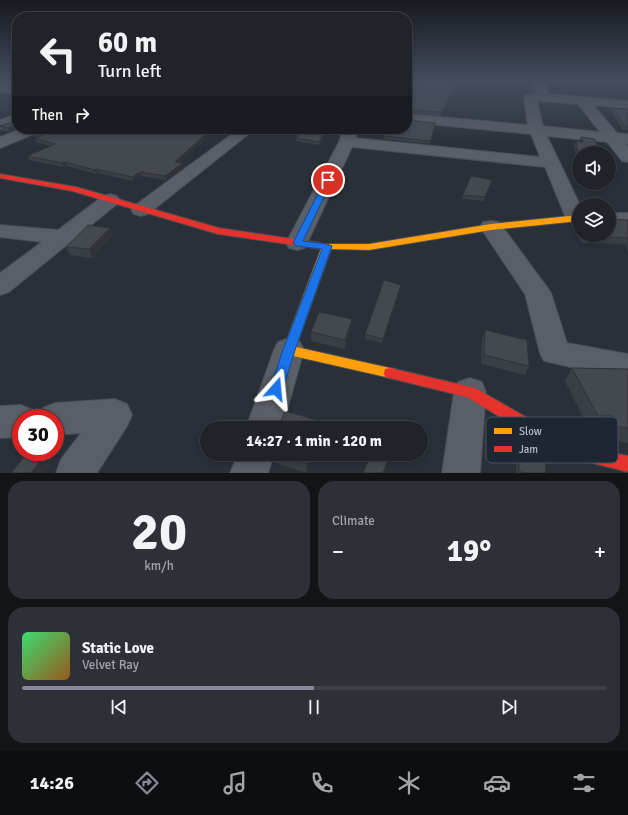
<!DOCTYPE html>
<html lang="en">
<head>
<meta charset="utf-8">
<style>
  body { margin:0; font-family:Signika,sans-serif; background:#2d3036; color:#f1f3f6; height:100vh; display:flex; flex-direction:column; font-size:15px; white-space:nowrap }
  * { box-sizing:border-box; margin:0 }
  p { font-size:13px; color:#a2a4a8 }
  .icon { flex:none; width:22px; height:22px; fill:none; stroke:currentColor; stroke-width:2; stroke-linecap:round; stroke-linejoin:round }
  .map { position:relative; height:473px; overflow:hidden }
  .details { display:flex; flex-direction:column; gap:8px; padding:8px; background:#121417; flex:1 }
  .details>* { flex:none }
  .hud { position:absolute; left:12px; top:12px; width:400px; height:122px; border-radius:16px; box-shadow:0 2px 6px #0003,0 0 0 1px #3d4147; background:#20242a; color:#f1f3f6; overflow:hidden }
  .tools { position:absolute; left:572px; top:146px; display:grid; gap:8px }
  .tools a { display:grid; place-items:center; width:44px; height:44px; border-radius:50%; background:#20242a; box-shadow:0 2px 6px #0003,0 0 0 1px #3d4147; font-size:20px }
  .speed { position:absolute; left:12px; top:409px; display:flex; gap:8px; font-size:20px; font-weight:700; text-align:center }
  .speed>* { display:grid; place-content:center; width:52px; height:52px; border-radius:50%; background:#20242a; box-shadow:0 2px 6px #0003,0 0 0 1px #3d4147; line-height:1 }
  .speed .limit { border:6px solid #d22; background:#fff; color:#111 }
  .pin { position:absolute; display:grid; place-items:center; width:34px; height:34px; color:#fff; margin:-17px; border:2px solid #fff; border-radius:50%; box-shadow:0 1px 4px #0007 }
  .me { position:absolute; width:44px; margin:-22px; rotate:18deg; stroke-linejoin:round; filter:drop-shadow(0 0 3px #0008) }
  .turn { display:flex; align-items:center; gap:14px; height:84px; padding:0 20px; font-size:18px }
  .turn .icon { width:52px; height:52px; stroke-width:2.5 }
  .turn b { display:block; font-size:28px; line-height:34px }
  .then { display:flex; align-items:center; height:38px; padding:0 20px; background:#0003; gap:8px; font-size:15px }
  .big { font-size:30px; font-weight:800; line-height:1.1 }
  .details .tile { flex:1; display:flex; flex-direction:column; justify-content:center; gap:6px; min-width:0; padding:0 14px; border-radius:16px; background:#2d3036 }
  .details .dial { align-items:center; gap:0 }
  .dial b { font-size:52px; line-height:1 }
  .song { display:flex; align-items:center; gap:12px }
  .cover { width:48px; height:48px; border-radius:6px; background:linear-gradient(135deg,hsl(140 70% 55%),hsl(30 70% 35%)) }
  .played { height:4px; border-radius:2px; background:linear-gradient(90deg,#848b96 50%,#3d4147 50%) }
  .keys { display:flex; justify-content:space-around; direction:ltr }
  .heat { display:flex; justify-content:space-between; align-items:center; font-size:22px; direction:ltr }
  .details .tiles { flex:1; display:grid; gap:8px; grid-template-columns:1fr 1fr }
  .tile:last-child { grid-column:span 2 }
  .trip { position:absolute; left:200px; top:421px; width:228px; height:40px; border-radius:20px; background:#20242a; box-shadow:0 2px 6px #0003,0 0 0 1px #3d4147; font-weight:800; line-height:40px; text-align:center }
  .tabs { display:flex; height:64px; justify-content:space-around; align-items:center; background:#0d0e11; color:#a2a4a8 }
  .tabs .icon { width:28px; height:28px }
  .tabs .active { color:#848b96 }
  .tabs b { font-size:18px; color:#f1f3f6 }
  .map>svg:first-child { display:block }
</style>
</head>
<body>
<div class="map">
<svg width="628" height="473" viewBox="0 0 628 473">
  <rect width="100%" height="100%" fill="#2a3038"/>
  <g fill="none" stroke-linecap="round" stroke-linejoin="round">
    <defs>
      <path id="street" d="M532 81H544L549 94 628 101V109L593 105 617 133 628 134V144L625 143 628 147V162L622 161 607 142 547 136 580 205 579 223 569 222 566 218 545 167 352 147 305 248 297 250 289 248 286 243 339 142 343 129H357L356 138 540 157 531 134 407 122V114L528 125 524 98 526 95 537 94ZM537 101 578 104 600 132 543 126Z
        M0 84 17 86V94L0 92Z
        M17 114V123L0 129V120Z
        M21 129H41L39 132 0 148V137Z
        M239 129H255L148 214 141 216 134 214 131 210 134 206Z
        M110 194 117 196 120 200 117 204 9 292 0 295V273L42 242 0 237V225L58 230 103 196Z
        M609 213H628V225H609Z
        M491 221 499 222 547 287 551 293 567 343 628 354V380L544 361 540 353 525 294 480 227 483 222Z
        M289 338 300 342 304 350 282 428H246L274 350 278 342Z
        M470 378 482 382 486 392 480 473H442L454 392 458 382Z
        M115 399 127 404 132 415 127 426 97 473H56L61 459 81 433 55 435V418H38L43 408 55 403Z
        M21 405 33 410 37 418H21V437L0 438V406Z
        M238 454H274L268 473H230Z"/>
      <path id="slow" d="M579 215V221L491 230 369 250 331 249 296 347 390 368 395 369 396 373 395 377 390 378 289 355 285 353 283 350 321 249 318 248 316 246 318 244H369L491 224Z"/>
      <path id="jam" d="M0 174 76 187 219 228 321 243 326 246 321 249 218 234 72 191 0 178Z
        M390 368 475 388 573 444 628 456V472L565 456 467 397 385 377 384 373 385 369Z"/>
    </defs>
    <!-- street casing -->
    <use href="#street" stroke="#484c53" stroke-width="2"/>
    <!-- slow casing -->
    <use href="#slow" stroke="#484c53" stroke-width="2"/>
    <!-- jam casing -->
    <use href="#jam" stroke="#484c53" stroke-width="2"/>
    <!-- street -->
    <use href="#street" fill="#5a5e66" fill-rule="evenodd"/>
    <!-- slow -->
    <use href="#slow" fill="#ff9f0a" fill-rule="evenodd"/>
    <!-- jam -->
    <use href="#jam" fill="#e5322d" fill-rule="evenodd"/>
  </g>
  <!-- wall -->
  <path fill="#3a3f45" d="M407 81 455 87 441 116 407 113Z
    M612 108 628 109V130H623L611 111Z
    M17 109V129L10 132 1 130 0 126 16 121Z
    M434 126 430 144 384 139 385 130 375 129H407Z
    M216 129 180 163H183L184 168 166 180 141 176 133 181 98 173 96 174 67 166 64 167 29 160 27 156 50 146 36 142 35 138 37 137 32 136 31 132Z
    M328 129 319 145 296 141V138Z
    M581 137 594 139 579 153V160H577L574 145 576 141 580 142 579 141Z
    M490 184 484 201 462 199 463 195Z
    M579 219V235H609L628 220V253L626 244 582 243 571 226 573 220Z
    M113 236 92 258 70 255 66 247Z
    M400 290 382 343 365 339V334Z
    M352 319 351 328 345 349 311 341V332Z
    M485 330 529 366 525 375 481 364 482 339Z
    M572 368 628 369V443L609 440 604 429H589L565 381Z
    M518 450 546 473H516V455Z
    M272 454H312L306 473 273 462Z"/>
  <!-- shaded-wall -->
  <path fill="#303338" d="M455 85V87L441 116 442 112Z
    M17 125V129L10 132 8 128Z
    M211 129H216L176 167 175 162Z
    M326 129H328L319 145V142Z
    M65 162 67 166 64 167 62 163Z
    M183 163 184 168 166 180 165 176Z
    M96 169 98 173 96 174 94 170Z
    M140 172 141 176 133 181 132 177Z
    M110 228 113 236 92 258 89 249Z
    M401 285 400 290 382 343 383 339Z
    M352 319 351 328 345 349V340Z
    M47 452H49L54 459 44 473H31Z
    M309 454H312L306 473V464Z
    M388 459 387 464 384 473H383Z"/>
  <!-- building -->
  <path fill="#444950" stroke="#303338" d="M407 81H421L455 85 442 112 407 110Z
    M612 108 628 109V127L625 126Z
    M17 109V125L8 128 0 126 16 121Z
    M407 120 435 123 431 141 384 136 385 129H407Z
    M39 129H211L175 162 183 163 165 176 140 172 132 177 96 169 94 170 65 162 62 163 27 156 55 144 35 138 43 135 31 132Z
    M302 129H326L319 142 296 138Z
    M581 137 594 139 602 153H579V156H578L576 141 583 142Z
    M471 176 492 180 485 197 463 195Z
    M579 219V228L573 220Z
    M609 219 628 220V238L584 236V235H609Z
    M88 225 110 228 89 249 66 247Z
    M384 280 401 285 383 339 365 334Z
    M319 312 352 319 345 340 311 332Z
    M485 330 527 340 529 366 484 355Z
    M572 368 628 369V428L619 427 613 416H598Z
    M285 411 320 421 318 428H278Z
    M518 450 545 458 546 473H524L519 471Z
    M28 452H47L31 473H11Z
    M273 454H309L306 464Z
    M371 454H377L388 459 383 473H363Z"/>
  <!-- sky -->
  <linearGradient id="sky" x2="0" y2="1"><stop stop-color="#171a1f"/><stop offset="0.55" stop-color="#444e5e"/><stop offset="1" stop-color="#444e5e" stop-opacity="0"/></linearGradient>
  <rect width="628" height="147" fill="url(#sky)"/>
  <!-- route -->
  <path fill="#1a73e8" stroke="#114b97" d="M326 178H328L332 180 303 241 327 244 332 246 295 350 283 389 281 393 276 395 272 393 270 389 283 350 322 249 297 246 293 243Z"/>
  <!-- legend -->
  <rect x="486" y="417" width="132" height="46" rx="6" fill="#1d2633" stroke="#4a5360" stroke-width="1"/>
  <rect x="494" y="428" width="18" height="6" fill="#ff9f0a"/>
  <rect x="494" y="446" width="18" height="6" fill="#e5322d"/>
  <g font-size="11" fill="#b4bcc9">
    <text x="519" y="435">Slow</text>
    <text x="519" y="453">Jam</text>
  </g>
</svg>
<div class="tools">
<a><svg class="icon" aria-label="sound" viewBox="0 0 24 24"><path d="M4 9h4l5-4v14l-5-4H4zM17 9q2 3 0 6"/></svg></a>
<a><svg class="icon" aria-label="layers" viewBox="0 0 24 24"><path d="M12 4l9 5-9 5-9-5zM3 14l9 5 9-5"/></svg></a>
</div>
<div class="speed"><div class="limit">30</div></div>
<div class="pin" style="left:328px;top:180px;background:#d93025"><svg class="icon" aria-label="arrive" viewBox="0 0 24 24"><path d="M6 21V4h12l-3 4 3 4H6"/></svg></div>
<svg class="me" style="left:276px;top:389px" viewBox="-20 -20 40 40"><path d="M0-17L14 15 0 8-14 15z" fill="#1a73e8" stroke="#fff" stroke-width="4"/></svg>
<div class="trip">14:27 · 1 min · 120 m</div>
<div class="hud">
<div class="turn"><svg class="icon" aria-label="left" viewBox="0 0 24 24"><path d="M17 20v-9H6M10 6l-5 5 5 5"/></svg><div><b>60 m</b>Turn left</div></div>
<div class="then">Then<svg class="icon" aria-label="right" viewBox="0 0 24 24"><path d="M7 20v-9h11M14 6l5 5-5 5"/></svg></div>
</div>
</div>
<section class="details">
<div class="tiles">
<div class="tile dial"><b>20</b><p>km/h</p></div>
<div class="tile"><p>Climate</p>
<div class="heat"><a>−</a><b class="big">19°</b><a>+</a></div>
</div>
<div class="tile">
<div class="song"><i class="cover"></i><div><b>Static Love</b><p>Velvet Ray</p></div></div>
<div class="played"></div>
<div class="keys"><svg class="icon" aria-label="previous" viewBox="0 0 24 24"><path d="M18 5L8 12l10 7zM5 5v14"/></svg><svg class="icon" aria-label="pause" viewBox="0 0 24 24"><path d="M8 5v14M16 5v14"/></svg><svg class="icon" aria-label="next" viewBox="0 0 24 24"><path d="M6 5l10 7-10 7zM19 5v14"/></svg></div>
</div>
</div>
</section>
<nav class="tabs">
<b>14:26</b>
<svg class="icon active" aria-label="directions" viewBox="0 0 24 24"><path d="M12 3l9 9-9 9-9-9zM9 14v-3h6M13 9l2 2-2 2"/></svg>
<svg class="icon" aria-label="music" viewBox="0 0 24 24"><path d="M9 18V5l10-2v13"/><circle cx="6" cy="18" r="3"/><circle cx="16" cy="16" r="3"/></svg>
<svg class="icon" aria-label="phone" viewBox="0 0 24 24"><path d="M5 4h4l2 5-3 2q2 4 5 5l2-3 5 2v4C11 20 4 13 5 4z"/></svg>
<svg class="icon" aria-label="climate" viewBox="0 0 24 24"><path d="M12 3v18M4 7l16 10M4 17L20 7"/></svg>
<svg class="icon" aria-label="car" viewBox="0 0 24 24"><path d="M5 17H2v-5l4-1 3-4h7l3 4 3 1v5h-3M9 17h6M6 11h13"/><circle cx="7" cy="17" r="2"/><circle cx="17" cy="17" r="2"/></svg>
<svg class="icon" aria-label="filters" viewBox="0 0 24 24"><path d="M4 7h16M4 17h16"/><circle cx="9" cy="7" r="2"/><circle cx="15" cy="17" r="2"/></svg>
</nav>
</body>
</html>
